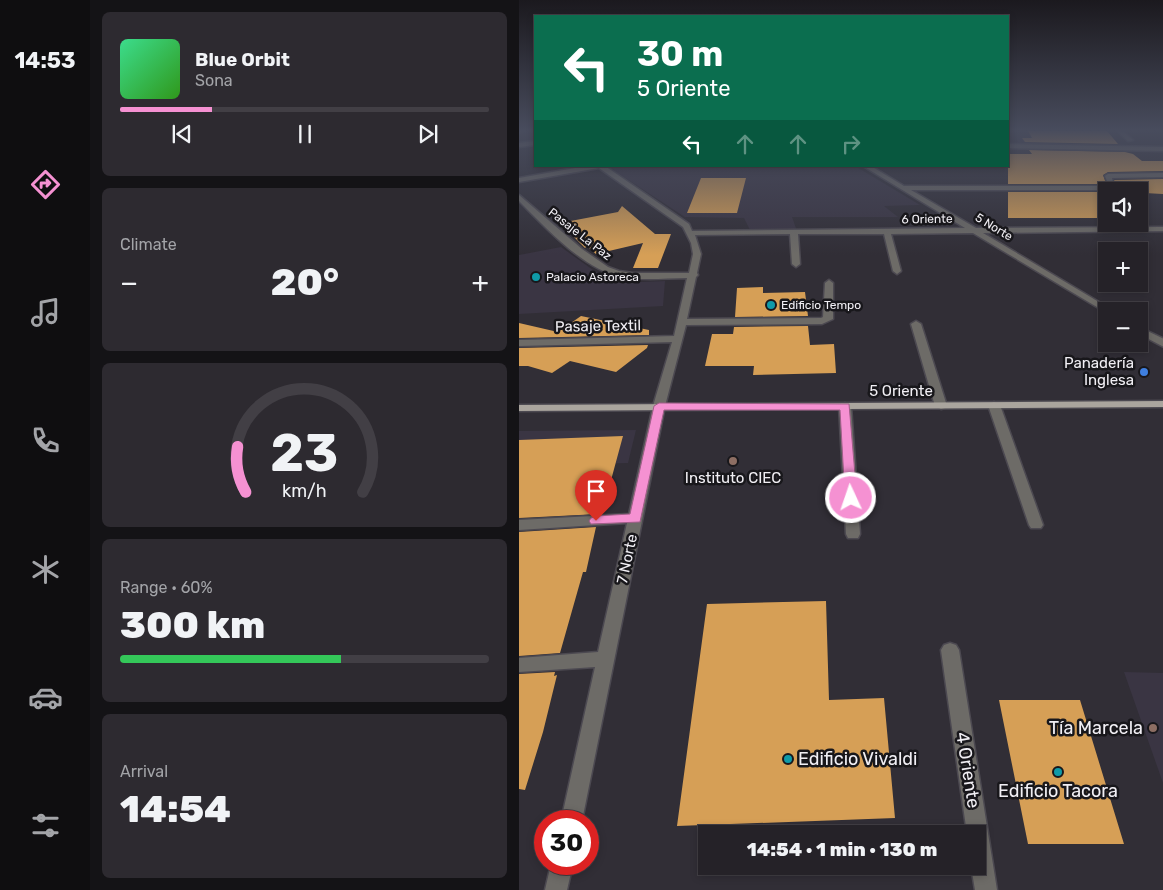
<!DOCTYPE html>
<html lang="en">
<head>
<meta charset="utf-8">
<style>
  body { margin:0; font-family:Rubik,sans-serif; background:#2d2a30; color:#f1f3f6; height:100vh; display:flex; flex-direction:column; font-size:19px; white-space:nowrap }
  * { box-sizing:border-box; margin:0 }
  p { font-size:16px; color:#a3a4a8 }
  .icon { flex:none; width:28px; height:28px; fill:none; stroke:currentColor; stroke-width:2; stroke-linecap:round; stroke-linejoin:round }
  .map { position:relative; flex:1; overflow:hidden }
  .sheet { display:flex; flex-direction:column; gap:12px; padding:12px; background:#141316; width:429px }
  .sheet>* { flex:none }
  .hud { position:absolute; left:15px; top:15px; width:475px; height:152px; border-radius:0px; box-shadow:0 2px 8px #0003,0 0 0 1px #423f45; background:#0b6e4f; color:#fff; overflow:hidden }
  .tools { position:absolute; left:579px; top:182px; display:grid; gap:10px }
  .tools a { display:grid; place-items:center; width:50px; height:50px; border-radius:0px; background:#252228; box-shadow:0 2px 8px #0003,0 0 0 1px #423f45; font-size:25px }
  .speed { position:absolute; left:15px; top:810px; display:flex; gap:10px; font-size:25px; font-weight:700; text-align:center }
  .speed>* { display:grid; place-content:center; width:65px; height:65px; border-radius:50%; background:#252228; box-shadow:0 2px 8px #0003,0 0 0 1px #423f45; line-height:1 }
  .speed .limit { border:8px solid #d22; background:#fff; color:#111 }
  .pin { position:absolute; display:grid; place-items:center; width:42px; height:42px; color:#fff; margin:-51px -21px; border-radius:50% 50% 50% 0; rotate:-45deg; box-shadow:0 0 5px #0007 }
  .pin .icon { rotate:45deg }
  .me { position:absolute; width:55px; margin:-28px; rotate:357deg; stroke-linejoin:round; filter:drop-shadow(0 0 4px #0008) }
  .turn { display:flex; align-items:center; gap:18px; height:105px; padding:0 20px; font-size:22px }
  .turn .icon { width:65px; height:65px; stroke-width:2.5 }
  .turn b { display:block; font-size:35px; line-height:42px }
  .lanes { display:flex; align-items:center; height:48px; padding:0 20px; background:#0003; justify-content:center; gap:25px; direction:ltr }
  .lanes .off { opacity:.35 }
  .big { font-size:38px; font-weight:800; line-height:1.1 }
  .sheet .card { flex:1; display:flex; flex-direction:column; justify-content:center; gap:8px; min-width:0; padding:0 18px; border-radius:8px; background:#2d2a30 }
  .sheet .dial { align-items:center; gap:0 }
  .dial svg { height:130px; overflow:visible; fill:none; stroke:#423f45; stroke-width:7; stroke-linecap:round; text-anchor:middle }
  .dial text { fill:#f1f3f6; stroke:none }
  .song { display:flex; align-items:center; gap:15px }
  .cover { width:60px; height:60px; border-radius:8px; background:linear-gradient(135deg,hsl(150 70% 55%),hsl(110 70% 35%)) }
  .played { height:5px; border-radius:2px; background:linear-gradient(90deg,#f591d2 25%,#423f45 25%) }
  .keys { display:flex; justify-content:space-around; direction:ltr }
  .heat { display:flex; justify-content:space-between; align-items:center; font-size:28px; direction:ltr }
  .charge { height:8px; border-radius:4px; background:linear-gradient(90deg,#34c759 60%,#423f45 0) }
  .trip { position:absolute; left:179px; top:825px; width:288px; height:50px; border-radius:0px; background:#252228; box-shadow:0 2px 8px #0003,0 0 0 1px #423f45; font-weight:800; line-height:50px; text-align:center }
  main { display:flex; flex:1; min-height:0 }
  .menu { display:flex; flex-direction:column; width:90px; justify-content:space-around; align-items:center; background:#0f0e10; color:#a3a4a8 }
  .menu .icon { width:35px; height:35px }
  .menu .active { color:#f591d2 }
  .menu b { font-size:22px; color:#f1f3f6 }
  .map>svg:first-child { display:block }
</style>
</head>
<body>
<main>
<nav class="menu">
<b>14:53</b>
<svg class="icon active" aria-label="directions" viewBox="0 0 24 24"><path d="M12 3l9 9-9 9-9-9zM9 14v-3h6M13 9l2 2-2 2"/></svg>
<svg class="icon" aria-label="music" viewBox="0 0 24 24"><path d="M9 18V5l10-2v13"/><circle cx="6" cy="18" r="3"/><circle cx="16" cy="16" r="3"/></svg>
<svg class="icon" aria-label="phone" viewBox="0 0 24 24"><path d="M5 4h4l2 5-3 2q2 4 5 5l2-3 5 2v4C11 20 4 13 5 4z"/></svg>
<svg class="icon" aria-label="climate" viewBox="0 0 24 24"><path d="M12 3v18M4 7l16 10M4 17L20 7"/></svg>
<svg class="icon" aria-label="car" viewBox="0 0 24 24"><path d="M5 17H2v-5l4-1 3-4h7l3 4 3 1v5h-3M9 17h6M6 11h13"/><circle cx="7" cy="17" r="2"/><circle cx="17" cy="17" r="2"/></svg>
<svg class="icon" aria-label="filters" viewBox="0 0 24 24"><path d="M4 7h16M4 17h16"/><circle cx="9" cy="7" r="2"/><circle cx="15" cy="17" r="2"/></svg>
</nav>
<section class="sheet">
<div class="card">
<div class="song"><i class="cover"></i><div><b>Blue Orbit</b><p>Sona</p></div></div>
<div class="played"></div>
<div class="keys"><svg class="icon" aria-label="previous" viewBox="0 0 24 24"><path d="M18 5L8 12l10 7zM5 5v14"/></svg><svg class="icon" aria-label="pause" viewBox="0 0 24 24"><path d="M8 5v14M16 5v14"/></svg><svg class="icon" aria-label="next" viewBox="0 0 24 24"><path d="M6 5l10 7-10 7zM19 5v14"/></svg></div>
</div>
<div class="card"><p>Climate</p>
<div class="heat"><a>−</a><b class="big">20°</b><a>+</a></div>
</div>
<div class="card dial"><svg viewBox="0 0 100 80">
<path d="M14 69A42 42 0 1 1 86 69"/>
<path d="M14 69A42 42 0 0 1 9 41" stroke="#f591d2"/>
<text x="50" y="56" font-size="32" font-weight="700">23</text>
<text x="50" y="72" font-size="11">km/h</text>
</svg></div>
<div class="card"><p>Range · 60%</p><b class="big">300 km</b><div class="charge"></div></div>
<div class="card"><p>Arrival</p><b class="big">14:54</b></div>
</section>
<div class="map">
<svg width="645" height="890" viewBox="0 0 645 890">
  <rect width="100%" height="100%" fill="#312e36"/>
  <!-- built -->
  <path fill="#3a3543" d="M495 131H531L541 145 500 144Z
    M88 166H336L401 205 365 206 379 217H273L278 231 231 230 225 218 166 217Z
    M42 247 74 270 95 283 146 281 144 306 0 314V255Z
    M117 430 109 463 0 466V431Z
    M605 672 644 673V783Z"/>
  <!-- building -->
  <path fill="#d69f56" d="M509 131H588L599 144 506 142 503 138H513Z
    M510 150 606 152 614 154 623 161H645V171L589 172 584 175 587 183 583 184H489V154H513Z
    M182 178H227L218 213H168Z
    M645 179V194L588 191V218H489V192H583L597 187 595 180Z
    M103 206 136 234H152L139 268H114L124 243 77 254 68 246 66 248 41 223 99 212Z
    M244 287V293L286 292 289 316 216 317 218 288Z
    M62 316 130 330V335L0 338V323L39 332Z
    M289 326 291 345 315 344 317 373 234 375 235 366H186L193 334H214L215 327Z
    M129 345 128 348 97 372 51 361 33 373 9 366H0V348Z
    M104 436 85 506H81L80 514 0 518V440Z
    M77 527 67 572H64L41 653 0 656V532Z
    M307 601 310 700 365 698 376 818 158 826 188 604Z
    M36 672 35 676 38 675 24 732 6 790 0 789V674Z
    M480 700H561L605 844H509Z"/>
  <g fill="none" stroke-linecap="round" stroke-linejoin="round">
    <defs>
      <path id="minor" d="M0 131H5L0 133Z
        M598 131H604L614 140 609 141Z
        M16 141V145L0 147V143Z
        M489 144 645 147V151L489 148Z
        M67 166H86L170 224 173 231 446 228 344 166H352L385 186H583L589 184 586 176 589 174 645 173V177L593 178 595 186 583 190H392L457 228 645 227V231L464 233 595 311H588V313L454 233 372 234 382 271 378 274 374 271 365 234H279L281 264 277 267 273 264 271 234 176 235 182 254 178 273 179 275 177 277 168 319 302 318 304 317 306 283 310 280 314 283V319L303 324 167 325 146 406 63 821H42L76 667 0 672V658L79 652 108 523 0 530V520L110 514 134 406 153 342 0 346V340L155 336 168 278C147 278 125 281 103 277 65 270 27 228 0 201V195L63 249 89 267 100 271 114 273H170L174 254 172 243 164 227 80 168 0 182V178Z
        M397 321 402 324 428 406 426 408 422 409 416 406 392 324Z
        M620 327 645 339V347L620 334Z
        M475 402 481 405 524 525 522 528H512L510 525 469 405Z
        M326 403 332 406 341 534 339 538H329L327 534 320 406Z
        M431 643 437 645 440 650 478 890H456L452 866H458V834H448L422 650 425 645Z
        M32 864H54L48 890H26Z"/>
      <path id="major" d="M645 401V407L0 411V405Z"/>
    </defs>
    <!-- minor casing -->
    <use href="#minor" stroke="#4c4951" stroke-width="3"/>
    <!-- major casing -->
    <use href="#major" stroke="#4c4951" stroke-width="3"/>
    <!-- minor -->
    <use href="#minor" fill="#6d6b67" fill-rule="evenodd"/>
    <!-- major -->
    <use href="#major" fill="#aaa59e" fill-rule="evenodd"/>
  </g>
  <!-- sky -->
  <linearGradient id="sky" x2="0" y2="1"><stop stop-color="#1b191e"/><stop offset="0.51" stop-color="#484c5d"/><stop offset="1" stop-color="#484c5d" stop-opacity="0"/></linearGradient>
  <rect width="645" height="255" fill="url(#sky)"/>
  <!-- route -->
  <path fill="#f591d2" stroke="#9f5e88" d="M140 403 330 404 338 498 332 502 326 498 321 410H145L121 522 72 524 70 521 72 518 77 516 111 514 135 406Z"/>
  <!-- markers -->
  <g fill="#0f9aa8" stroke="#18171b" stroke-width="2">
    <circle cx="17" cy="277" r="5"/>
    <circle cx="252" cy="305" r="5"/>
    <circle cx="269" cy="759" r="5"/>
    <circle cx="539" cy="772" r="5"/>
  </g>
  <circle fill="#3f7fe0" stroke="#18171b" stroke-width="2" cx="625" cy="372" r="5"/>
  <g fill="#8d6e63" stroke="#18171b" stroke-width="2">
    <circle cx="214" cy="461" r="5"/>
    <circle cx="634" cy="728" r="5"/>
  </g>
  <g text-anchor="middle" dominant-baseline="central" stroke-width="5" stroke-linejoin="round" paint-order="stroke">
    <!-- far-street labels -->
    <g font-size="12" fill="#f1eff4" stroke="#18171b">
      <text transform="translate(408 219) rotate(-1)">6 Oriente</text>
      <text transform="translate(475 227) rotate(31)">5 Norte</text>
      <text transform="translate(61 234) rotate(38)">Pasaje La Paz</text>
    </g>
    <!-- far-poi labels -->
    <g font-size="12" fill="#f1eff4" stroke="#18171b" text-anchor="start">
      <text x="27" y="277">Palacio Astoreca</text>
      <text x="262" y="305">Edificio Tempo</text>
    </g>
    <!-- street labels -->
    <g font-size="15" fill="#f1eff4" stroke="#18171b">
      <text transform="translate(79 326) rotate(-1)">Pasaje Textil</text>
      <text x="382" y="391">5 Oriente</text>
      <text transform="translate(108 559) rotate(-78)">7 Norte</text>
    </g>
    <!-- poi labels -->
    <g font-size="15" fill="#f1eff4" stroke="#18171b" text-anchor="end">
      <text x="615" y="363">Panadería<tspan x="615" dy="17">Inglesa</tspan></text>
      <text x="214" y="478" text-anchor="middle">Instituto CIEC</text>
    </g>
    <!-- near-poi labels -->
    <g font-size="18" fill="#f1eff4" stroke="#18171b" text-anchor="end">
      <text x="624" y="728">Tía Marcela</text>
      <text x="279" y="759" text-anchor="start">Edificio Vivaldi</text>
      <text x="539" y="791" text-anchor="middle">Edificio Tacora</text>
    </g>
    <!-- near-street labels -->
    <g font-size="18" fill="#f1eff4" stroke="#18171b">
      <text transform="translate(449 770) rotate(81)">4 Oriente</text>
    </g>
  </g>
</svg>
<div class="tools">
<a><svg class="icon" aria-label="sound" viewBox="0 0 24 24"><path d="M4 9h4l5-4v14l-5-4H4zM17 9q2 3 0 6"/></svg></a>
<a>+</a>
<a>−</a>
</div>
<div class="speed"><div class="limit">30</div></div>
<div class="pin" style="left:77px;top:521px;background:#d93025"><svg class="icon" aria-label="arrive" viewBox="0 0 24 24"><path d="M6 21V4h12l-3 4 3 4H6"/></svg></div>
<svg class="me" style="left:332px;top:498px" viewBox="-20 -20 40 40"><circle r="17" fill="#f591d2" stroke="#fff" stroke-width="3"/><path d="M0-11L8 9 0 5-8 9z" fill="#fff"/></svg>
<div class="trip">14:54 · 1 min · 130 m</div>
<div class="hud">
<div class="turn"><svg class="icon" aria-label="left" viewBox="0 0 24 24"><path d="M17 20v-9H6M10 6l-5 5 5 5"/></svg><div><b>30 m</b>5 Oriente</div></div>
<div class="lanes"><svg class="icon" aria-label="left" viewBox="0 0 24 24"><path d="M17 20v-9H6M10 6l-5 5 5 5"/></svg><svg class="icon off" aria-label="ahead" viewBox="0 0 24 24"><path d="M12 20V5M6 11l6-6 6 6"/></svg><svg class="icon off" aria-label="ahead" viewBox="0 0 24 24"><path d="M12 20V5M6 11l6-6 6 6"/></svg><svg class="icon off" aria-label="right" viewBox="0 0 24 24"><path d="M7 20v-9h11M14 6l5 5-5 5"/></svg></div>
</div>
</div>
</main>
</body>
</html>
